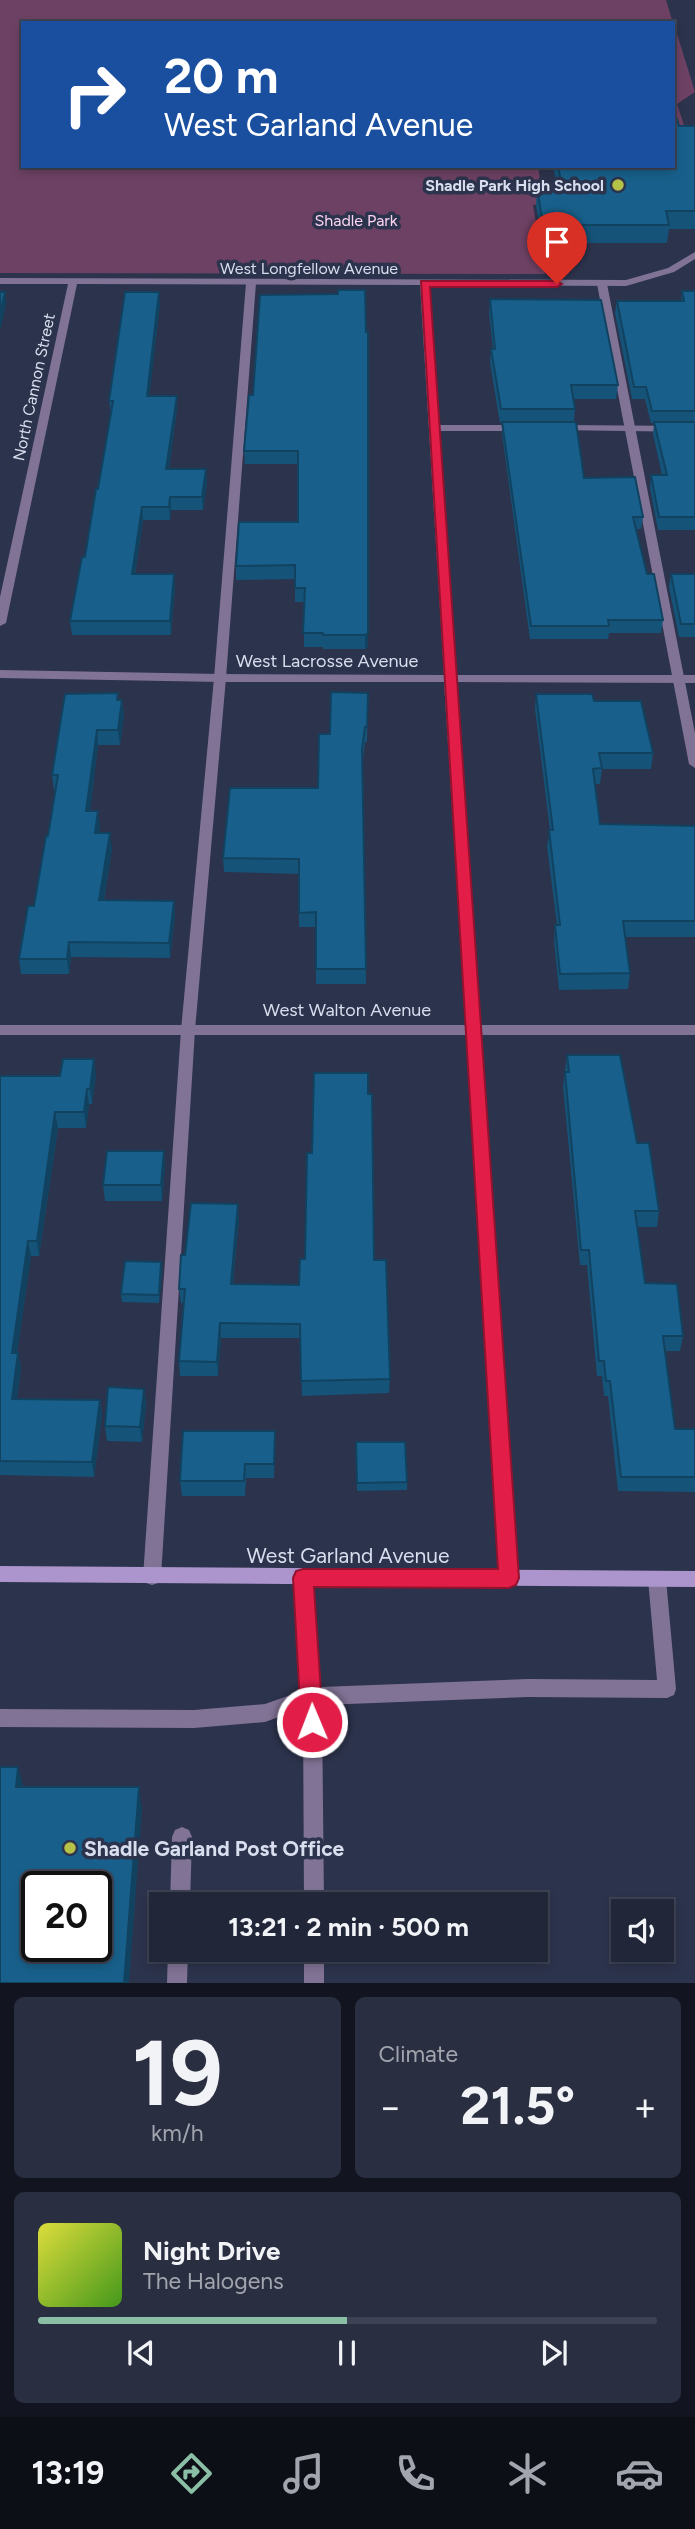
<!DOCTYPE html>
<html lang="en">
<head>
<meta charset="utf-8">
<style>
  body { margin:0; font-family:Figtree,sans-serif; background:#292e41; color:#f1f3f6; height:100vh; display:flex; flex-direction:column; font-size:26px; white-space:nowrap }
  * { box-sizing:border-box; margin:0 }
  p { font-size:23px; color:#a2a5ae }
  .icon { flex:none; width:38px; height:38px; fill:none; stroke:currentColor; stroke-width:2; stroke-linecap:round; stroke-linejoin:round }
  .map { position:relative; height:1983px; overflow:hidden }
  .details { display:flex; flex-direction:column; gap:14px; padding:14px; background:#12151f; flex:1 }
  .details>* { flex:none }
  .banner { position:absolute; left:21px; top:21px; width:654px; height:147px; border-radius:0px; box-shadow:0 4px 10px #0003,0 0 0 2px #3e4353; background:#1a4fa0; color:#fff; overflow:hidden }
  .fabs { position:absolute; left:611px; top:1899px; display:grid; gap:14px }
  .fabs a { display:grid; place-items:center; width:63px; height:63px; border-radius:0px; background:#212639; box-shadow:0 4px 10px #0003,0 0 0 2px #3e4353; font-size:35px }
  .speed { position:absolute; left:21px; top:1871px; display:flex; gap:14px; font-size:35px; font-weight:700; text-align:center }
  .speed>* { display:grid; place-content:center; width:91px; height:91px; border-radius:50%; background:#212639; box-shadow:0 4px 10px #0003,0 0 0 2px #3e4353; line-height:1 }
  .speed .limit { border:4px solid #111; border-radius:10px; background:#fff; color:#111 }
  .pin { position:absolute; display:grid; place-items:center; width:60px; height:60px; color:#fff; margin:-72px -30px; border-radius:50% 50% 50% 0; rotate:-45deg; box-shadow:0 0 7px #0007 }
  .pin .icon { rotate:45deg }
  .me { position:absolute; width:77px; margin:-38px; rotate:359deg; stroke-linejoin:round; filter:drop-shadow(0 0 5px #0008) }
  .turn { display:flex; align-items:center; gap:24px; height:147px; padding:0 28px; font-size:32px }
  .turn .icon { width:91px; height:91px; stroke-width:2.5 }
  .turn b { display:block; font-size:49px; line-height:60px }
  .big { font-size:52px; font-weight:700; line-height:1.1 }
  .details .tile { flex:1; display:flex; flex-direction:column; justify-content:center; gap:10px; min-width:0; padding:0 24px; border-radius:10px; background:#292e41 }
  .details .dial { align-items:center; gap:0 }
  .dial b { font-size:91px; line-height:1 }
  .song { display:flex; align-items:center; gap:21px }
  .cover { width:84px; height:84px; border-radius:10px; background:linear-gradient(135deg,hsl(60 70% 55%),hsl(100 70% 35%)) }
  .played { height:7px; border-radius:4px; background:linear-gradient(90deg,#8abfa5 50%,#3e4353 50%) }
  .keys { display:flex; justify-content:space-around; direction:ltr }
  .heat { display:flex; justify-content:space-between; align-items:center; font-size:38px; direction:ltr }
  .details .tiles { flex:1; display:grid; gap:14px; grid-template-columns:1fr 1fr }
  .tile:last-child { grid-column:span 2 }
  .trip { position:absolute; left:149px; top:1892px; width:399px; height:70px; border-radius:0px; background:#212639; box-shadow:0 4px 10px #0003,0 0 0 2px #3e4353; font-weight:700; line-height:70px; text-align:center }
  .tab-bar { display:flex; height:112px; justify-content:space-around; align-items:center; background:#0d0f17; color:#a2a5ae }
  .tab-bar .icon { width:49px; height:49px }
  .tab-bar .on { color:#8abfa5 }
  .tab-bar b { font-size:32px; color:#f1f3f6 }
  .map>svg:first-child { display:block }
</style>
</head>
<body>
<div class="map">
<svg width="695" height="1983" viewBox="0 0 695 1983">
  <rect width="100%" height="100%" fill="#2c334c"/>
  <!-- green -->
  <path fill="#6d4163" d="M0 0H666L673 23H23V166H538L544 204 533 205 545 274 0 273Z
    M674 24 695 92 677 104 687 134H674Z"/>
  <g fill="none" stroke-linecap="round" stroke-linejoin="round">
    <!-- lane -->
    <path fill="#817395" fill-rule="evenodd" d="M251 280 256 283 226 678 195 1030 161 1577 158 1583 152 1585 146 1583 143 1577 181 1030 214 678 246 283Z
      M602 281 607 284 695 733V768L689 764 597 284Z
      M303 1570 309 1572 312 1578 321 1687 528 1679 657 1680 648 1579 651 1573 657 1571 663 1573 666 1579 676 1689 674 1695 667 1698 528 1697 322 1705 324 1904H304L303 1708 265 1722 194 1728 0 1727V1709L194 1710 265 1704 302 1691 294 1578 297 1572Z
      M182 1827 189 1830 192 1837 190 1904H170L172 1837 175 1830Z
      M168 1950H188L187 1983H167Z
      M304 1950H324V1983H304Z"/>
    <!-- street -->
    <path fill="#817395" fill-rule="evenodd" d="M695 252V259L674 272 626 286 429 285 438 425H519L524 428 519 431H439L456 675H695V683L456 682 480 1025H695V1035H480L518 1579 515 1585 509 1587 503 1585 500 1579 466 1035H0V1025H466L444 682H220L0 678V670L220 674 444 675 420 285 77 284 6 623 0 626V597L68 284H0V278L626 280 668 268Z
      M560 425 695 426V432L556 430V426Z"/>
    <!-- secondary -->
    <path fill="#ac95cc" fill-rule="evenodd" d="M0 1566 695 1571V1587L0 1582Z"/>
  </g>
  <!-- wall -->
  <path fill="#155378" d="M679 126H695V229H669L667 243H542L536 205 537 187H557L553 166H674Z
    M682 291H695V530H658L650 488 651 475H662L653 434 654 423H651L645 399H632L615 313 617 301H681Z
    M338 294 368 647 365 649H323V647H304V602H295V579L236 580V566L298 522V464H245L244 451 253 395Z
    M490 299 618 385 616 399H573L575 409 574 422 584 478 643 517 641 529H636L647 574 663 620 661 633H609L608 639H530L502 434V423H500L490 363 491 349H493L489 313Z
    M160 304 149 396H177V409L169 469 207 482 203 510H171L170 520H143L135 574 175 587 171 635H72L70 621 85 557 98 489 111 413 109 401Z
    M671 574H695V637H679L669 587Z
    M118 693V700H122L124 715 120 745H98L90 811 100 827 99 833 112 849 104 900 174 901 175 916 170 958 71 957 69 974H21L19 959 34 906 48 836 56 790H54L52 775Z
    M368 693 367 742H365L363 760 366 984H316V927H299V874L224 872 223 858 318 788 330 734Z
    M536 694 594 701 653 753 651 769H602L600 784H595L600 824 695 826V937H625L630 973 628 989 559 990 554 941 555 925H557L547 846 550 830 535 709Z
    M567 1055 637 1143 659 1211 657 1227H637L645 1283 683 1336 680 1351H665L675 1429H695V1492L618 1491 608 1396H604L602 1376H597L587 1265H580L563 1087Z
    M96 1075 92 1104H89L86 1128H58L39 1256H31L17 1353H18L21 1368 17 1399 100 1400 102 1415 94 1477 0 1475V1076H60Z
    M165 1166 162 1201H105L103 1185Z
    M239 1219 233 1284 299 1285 374 1260 390 1379 389 1393 302 1396 300 1338H221L218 1376H180L179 1361 184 1303H181L179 1289 185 1255Z
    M161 1262 162 1270 159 1303 122 1302 121 1294Z
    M144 1389 146 1404 142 1442 107 1441 105 1426Z
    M356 1442 407 1482V1490L357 1491Z
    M275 1446 274 1478H246L245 1496H182L180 1481Z"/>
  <!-- shaded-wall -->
  <path fill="#114361" d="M5 292 6 304 0 331V312Z
    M159 292 160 304 148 409 147 396Z
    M177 396V409L167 482 166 469Z
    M206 469 207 482 203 510 202 497Z
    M170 497 171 510 170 520 169 507Z
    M142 507 143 520 133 587 132 574Z
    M174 574 175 587 171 635 170 621Z
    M368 633V647L365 649V635Z
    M122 700 124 715 120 745 118 730Z
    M97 730 98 745 88 827 86 811Z
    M98 811 100 827 97 849 95 833Z
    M110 833 112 849 101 916 99 900Z
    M174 901 175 916 170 958 169 943Z
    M69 942 71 957 69 974 67 959Z
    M94 1059 96 1075 92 1104 90 1089Z
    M87 1089 89 1104 86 1128 84 1112Z
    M55 1112 58 1128 39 1256 37 1241Z
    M164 1151 165 1166 162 1201 161 1185Z
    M238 1204 239 1219 231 1299V1284Z
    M28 1241 31 1256 15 1368 12 1353Z
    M161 1262 162 1270 159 1303V1295Z
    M220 1323 221 1338 218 1376 217 1362Z
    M18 1353 21 1368 15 1414 12 1399Z
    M144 1389 146 1404 142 1442 140 1427Z
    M100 1400 102 1415 94 1477 92 1462Z
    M18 1767 24 1789 16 1787Z
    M139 1787 142 1809 129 1983H124Z"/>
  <!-- building -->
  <path fill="#18608b" stroke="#114361" stroke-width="2" fill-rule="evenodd" d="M674 119H677L679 126H695V211H666L669 225H543L537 187H562L558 166H674Z
    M338 290H365L366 332H368V633L365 635H323V633H303L305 588H295V565L236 566 239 522H298V451H244L249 395H253L260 295 338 294Z
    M682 291H695V411H652L646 387H634L617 301H684Z
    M0 292H5L0 312Z
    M125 292H159L147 396H177L166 469H206L202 497H170L169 507H142L132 574H174L170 621H70L82 557H85L96 489H98L113 401H109Z
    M490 299 601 300 618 385H571L575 409H501L491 349H495Z
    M502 422H576L584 478 635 477 643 517H633L647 574H654L663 620H608L609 626H531Z
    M654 422H695V517H659L651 475H667Z
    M671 574H695V624H681Z
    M331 692 368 693 367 727H365L362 749 366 969H316V912L299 913V859L223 858 230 788H318L319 734H330Z
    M118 693 117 700H122L118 730H97L86 811H98L95 833H110L99 900 174 901 169 943 69 942 67 959H19L28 906H34L46 836H48L58 775H52L65 694Z
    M536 694H592L594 701H641L653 753H599L602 768 593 769 600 824 695 826V921H623L630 973 560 974 555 925H560L549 830H553Z
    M567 1055H620L637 1143H649L659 1211H635L645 1283 677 1284 683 1336H663L675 1429H695V1477H621L610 1381H606L604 1361H599L589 1250H581L565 1072H569Z
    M63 1059H94L90 1089H87L84 1112H55L37 1241H28L12 1353H18L12 1399 100 1400 92 1462 0 1461V1076H60Z
    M314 1073H368V1094H372L374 1260H386L390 1379 301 1381 300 1324 220 1323 217 1362 179 1361 185 1289H179L181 1255H185L191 1203 238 1204 231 1284 299 1285 300 1259H305L307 1153H312Z
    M107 1151H164L161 1185H103Z
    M125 1261 161 1262 159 1295 121 1294Z
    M108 1387 144 1389 140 1427 105 1426Z
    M183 1431H275L274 1464H245L244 1481H180Z
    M356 1442H405L407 1482 357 1483Z
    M0 1767H18L16 1787H139L124 1983H0ZM37 1886H96V1946H37Z"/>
  <!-- route -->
  <path fill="#e11d48" stroke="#92132f" stroke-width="2" d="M421 281H557L562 284 557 287H430L519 1578 516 1585 509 1588 314 1587 323 1722 320 1730 312 1733 305 1730 301 1722 293 1578 296 1571 303 1569H498Z"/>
  <!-- markers -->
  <g fill="#b6c148" stroke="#2c334c" stroke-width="2.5">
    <circle cx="618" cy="185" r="7"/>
    <circle cx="70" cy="1848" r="7"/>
  </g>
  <g text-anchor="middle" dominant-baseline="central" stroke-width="7" stroke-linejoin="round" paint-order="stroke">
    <!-- far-poi labels -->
    <g font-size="16" font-weight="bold" fill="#d8deee" stroke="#2c334c" text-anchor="end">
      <text x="604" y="185">Shadle Park High School</text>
    </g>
    <!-- far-park labels -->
    <g font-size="16" fill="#fcd3f1" stroke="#2c334c">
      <text x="356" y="220">Shadle Park</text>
    </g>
    <!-- far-street labels -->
    <g font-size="16" fill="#d8deee" stroke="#2c334c">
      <text x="309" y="268">West Longfellow Avenue</text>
      <text transform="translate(34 387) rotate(-78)">North Cannon Street</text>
    </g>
    <!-- street labels -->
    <g font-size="18" fill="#d8deee" stroke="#2c334c">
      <text x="327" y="661">West Lacrosse Avenue</text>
      <text x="347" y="1010">West Walton Avenue</text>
    </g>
    <!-- near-street labels -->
    <g font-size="21" fill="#d8deee" stroke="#2c334c">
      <text x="348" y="1555">West Garland Avenue</text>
    </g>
    <!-- near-poi labels -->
    <g font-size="21" font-weight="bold" fill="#d8deee" stroke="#2c334c" text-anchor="start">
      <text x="84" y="1848">Shadle Garland Post Office</text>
    </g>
  </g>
</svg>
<div class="fabs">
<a><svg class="icon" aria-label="sound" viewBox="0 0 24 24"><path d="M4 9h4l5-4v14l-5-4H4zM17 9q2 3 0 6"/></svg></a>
</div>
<div class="speed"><div class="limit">20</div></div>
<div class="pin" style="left:557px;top:284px;background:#d93025"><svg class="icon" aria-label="arrive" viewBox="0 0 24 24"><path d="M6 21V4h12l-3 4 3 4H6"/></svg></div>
<svg class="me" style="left:312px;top:1722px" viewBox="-20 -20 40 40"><circle r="17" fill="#e11d48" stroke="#fff" stroke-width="3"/><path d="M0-11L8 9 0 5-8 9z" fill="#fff"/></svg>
<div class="trip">13:21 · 2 min · 500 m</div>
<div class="banner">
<div class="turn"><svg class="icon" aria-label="right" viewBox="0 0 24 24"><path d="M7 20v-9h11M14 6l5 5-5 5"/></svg><div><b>20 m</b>West Garland Avenue</div></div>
</div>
</div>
<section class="details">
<div class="tiles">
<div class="tile dial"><b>19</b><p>km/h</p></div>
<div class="tile"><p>Climate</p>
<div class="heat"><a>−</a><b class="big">21.5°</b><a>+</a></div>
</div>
<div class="tile">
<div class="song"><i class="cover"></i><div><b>Night Drive</b><p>The Halogens</p></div></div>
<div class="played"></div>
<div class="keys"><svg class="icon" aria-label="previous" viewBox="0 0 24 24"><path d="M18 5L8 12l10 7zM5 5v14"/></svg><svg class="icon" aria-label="pause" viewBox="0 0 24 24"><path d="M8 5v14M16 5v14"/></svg><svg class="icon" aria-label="next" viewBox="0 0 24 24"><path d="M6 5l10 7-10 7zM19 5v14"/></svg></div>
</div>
</div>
</section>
<nav class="tab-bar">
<b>13:19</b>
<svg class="icon on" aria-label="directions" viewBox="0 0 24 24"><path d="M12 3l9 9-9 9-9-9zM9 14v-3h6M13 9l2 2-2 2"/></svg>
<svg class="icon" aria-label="music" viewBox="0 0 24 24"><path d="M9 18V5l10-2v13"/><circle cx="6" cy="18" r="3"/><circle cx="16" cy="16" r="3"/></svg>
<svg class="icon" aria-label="phone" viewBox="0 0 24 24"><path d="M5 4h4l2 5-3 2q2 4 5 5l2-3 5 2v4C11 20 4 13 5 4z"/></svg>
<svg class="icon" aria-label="climate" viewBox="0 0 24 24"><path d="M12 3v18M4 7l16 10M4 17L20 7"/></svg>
<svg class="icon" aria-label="car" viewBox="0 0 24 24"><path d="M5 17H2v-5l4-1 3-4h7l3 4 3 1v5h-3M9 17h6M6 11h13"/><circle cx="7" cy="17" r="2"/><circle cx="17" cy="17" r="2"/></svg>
</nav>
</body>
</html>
